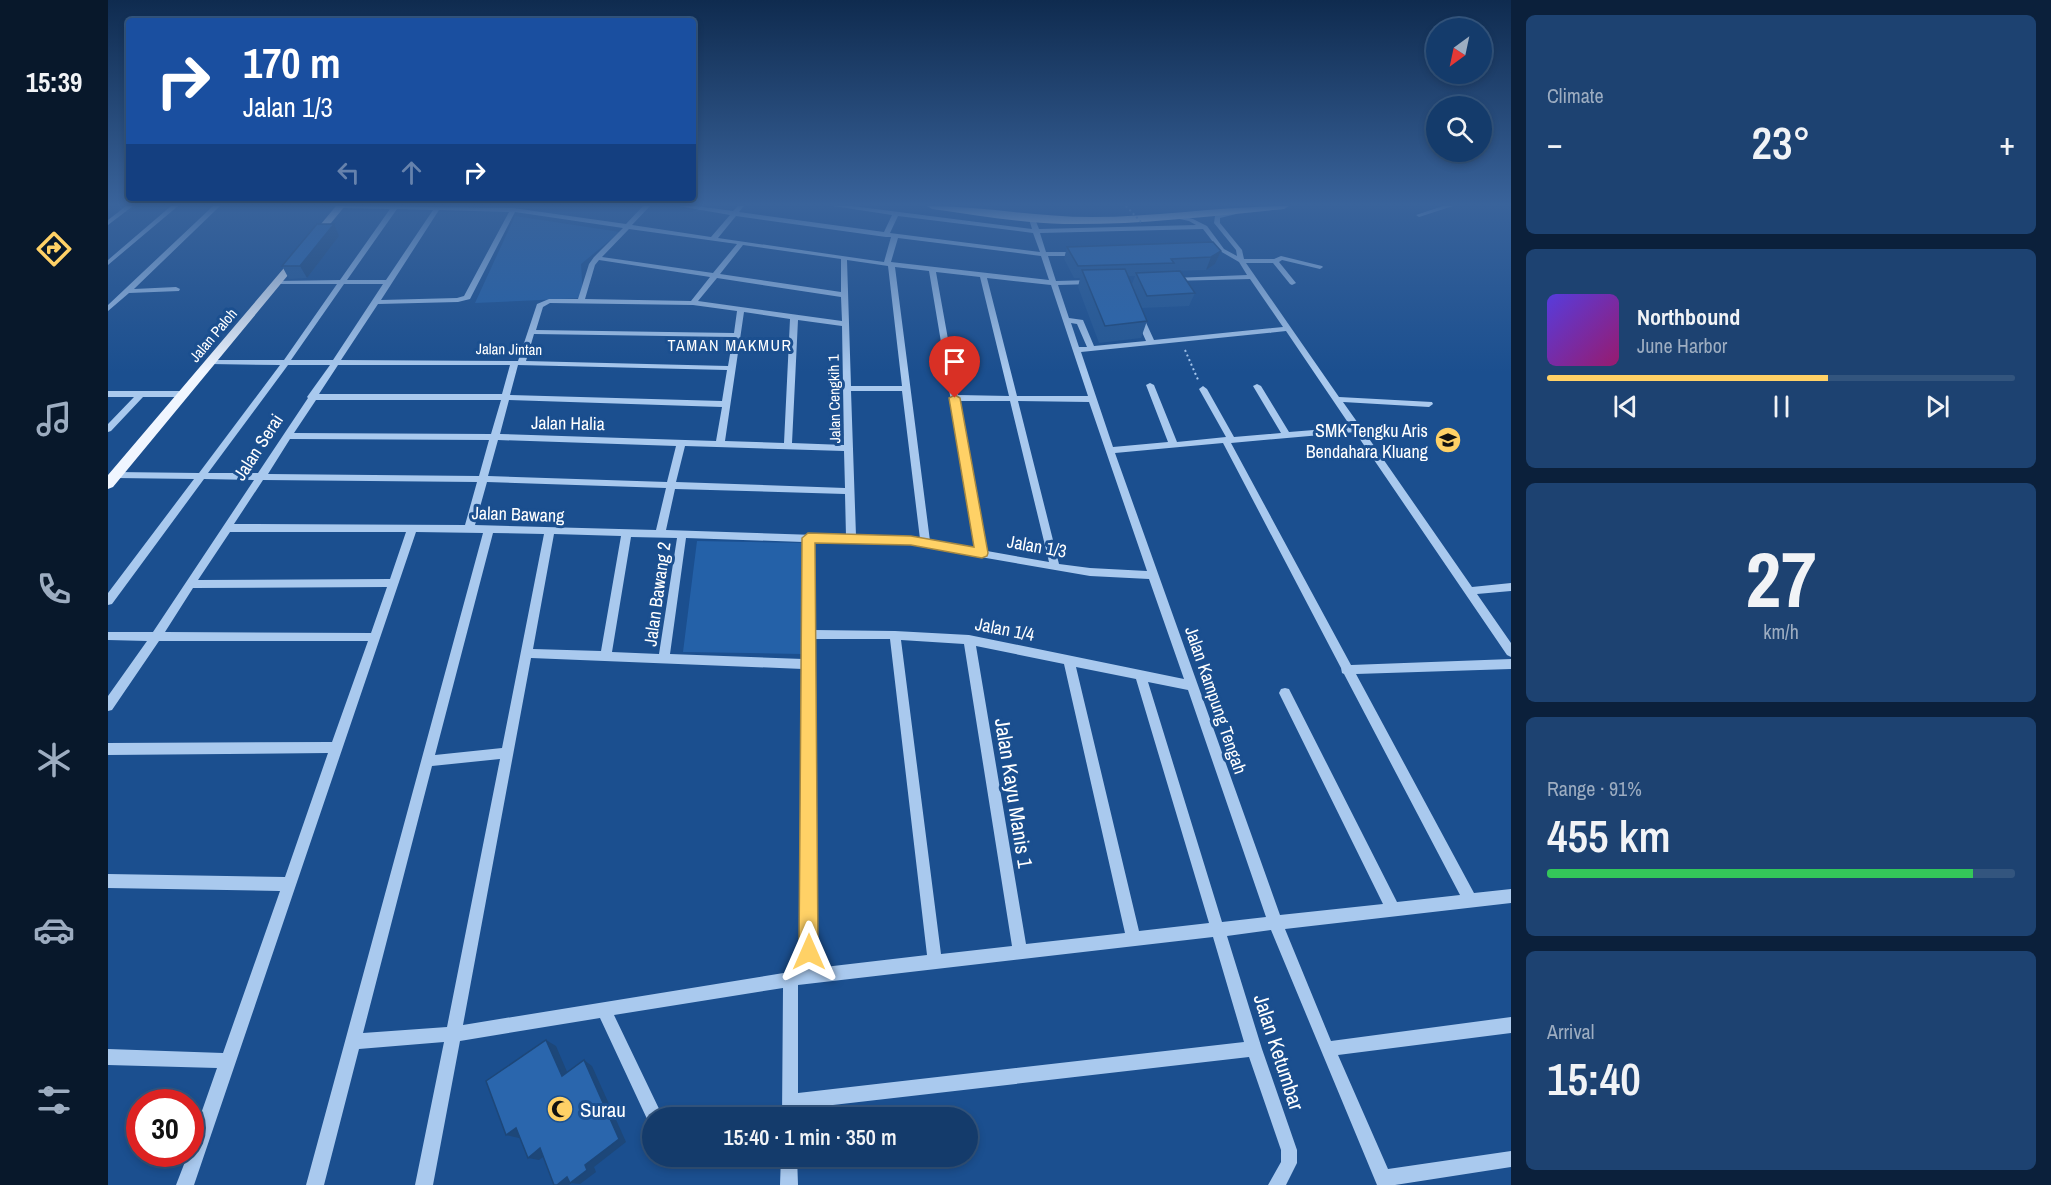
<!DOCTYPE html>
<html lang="en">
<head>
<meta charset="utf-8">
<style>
  body { margin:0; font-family:"Archivo Narrow",sans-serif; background:#1d4271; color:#f1f3f6; height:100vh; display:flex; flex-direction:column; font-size:22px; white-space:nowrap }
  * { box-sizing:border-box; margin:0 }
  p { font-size:20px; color:#9dadc1 }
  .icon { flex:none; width:33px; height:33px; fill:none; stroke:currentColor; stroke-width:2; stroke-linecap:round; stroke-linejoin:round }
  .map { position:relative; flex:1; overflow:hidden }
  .drawer { display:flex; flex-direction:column; gap:15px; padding:15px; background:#0b203b; width:540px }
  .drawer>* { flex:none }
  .hud { position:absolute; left:18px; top:18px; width:570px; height:183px; border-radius:6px; box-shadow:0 3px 9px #0003,0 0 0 2px #33557e; background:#1a4fa0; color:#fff; overflow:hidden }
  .needle { width:39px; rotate:213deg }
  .fabs { position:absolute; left:1318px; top:18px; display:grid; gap:12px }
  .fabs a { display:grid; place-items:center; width:66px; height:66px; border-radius:50%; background:#143b6b; box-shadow:0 3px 9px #0003,0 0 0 2px #33557e; font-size:30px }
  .speed { position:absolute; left:18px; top:1089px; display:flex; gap:12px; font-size:30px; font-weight:700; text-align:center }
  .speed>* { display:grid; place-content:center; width:78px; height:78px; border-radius:50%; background:#143b6b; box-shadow:0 3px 9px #0003,0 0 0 2px #33557e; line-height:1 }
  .speed .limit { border:9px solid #d22; background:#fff; color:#111 }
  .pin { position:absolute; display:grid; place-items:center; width:51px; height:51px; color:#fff; margin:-62px -26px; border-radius:50% 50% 50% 0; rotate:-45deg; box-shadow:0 0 6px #0007 }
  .pin .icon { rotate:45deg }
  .me { position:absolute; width:66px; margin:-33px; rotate:0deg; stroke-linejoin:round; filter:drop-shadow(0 0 4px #0008) }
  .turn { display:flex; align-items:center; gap:21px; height:126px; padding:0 18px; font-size:27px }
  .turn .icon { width:78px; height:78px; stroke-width:2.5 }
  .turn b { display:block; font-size:42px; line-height:51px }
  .lanes { display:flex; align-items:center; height:57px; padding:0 18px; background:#0003; justify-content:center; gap:30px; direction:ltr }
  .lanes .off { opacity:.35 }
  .big { font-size:45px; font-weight:600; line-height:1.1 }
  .drawer .card { flex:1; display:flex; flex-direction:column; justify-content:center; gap:9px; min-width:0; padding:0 21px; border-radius:9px; background:#1d4271 }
  .drawer .dial { align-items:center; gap:0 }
  .dial b { font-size:78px; line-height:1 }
  .song { display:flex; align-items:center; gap:18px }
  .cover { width:72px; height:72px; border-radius:9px; background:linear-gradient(135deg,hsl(250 70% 55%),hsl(320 70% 35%)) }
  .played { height:6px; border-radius:3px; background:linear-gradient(90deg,#ffd166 60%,#33557e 60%) }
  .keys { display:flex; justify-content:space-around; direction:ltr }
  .heat { display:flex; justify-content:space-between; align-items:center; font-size:33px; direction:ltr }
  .charge { height:9px; border-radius:4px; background:linear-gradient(90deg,#34c759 91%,#33557e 0) }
  .trip { position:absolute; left:534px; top:1107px; width:336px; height:60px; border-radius:30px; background:#143b6b; box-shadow:0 3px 9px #0003,0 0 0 2px #33557e; font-weight:600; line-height:60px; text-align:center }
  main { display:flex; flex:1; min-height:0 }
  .tabs { display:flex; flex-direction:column; width:108px; justify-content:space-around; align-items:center; background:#08182b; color:#9dadc1 }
  .tabs .icon { width:42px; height:42px }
  .tabs .active { color:#ffd166 }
  .tabs b { font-size:27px; color:#f1f3f6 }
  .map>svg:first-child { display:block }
</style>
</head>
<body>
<main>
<nav class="tabs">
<b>15:39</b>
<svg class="icon active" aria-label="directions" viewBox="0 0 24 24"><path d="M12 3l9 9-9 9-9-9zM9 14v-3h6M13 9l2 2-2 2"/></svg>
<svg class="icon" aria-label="music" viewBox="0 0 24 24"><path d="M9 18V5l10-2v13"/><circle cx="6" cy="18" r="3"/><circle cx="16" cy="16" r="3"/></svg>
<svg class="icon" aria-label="phone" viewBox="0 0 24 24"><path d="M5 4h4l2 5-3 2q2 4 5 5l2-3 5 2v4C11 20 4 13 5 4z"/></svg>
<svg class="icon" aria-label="climate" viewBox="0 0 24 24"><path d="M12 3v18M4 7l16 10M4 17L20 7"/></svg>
<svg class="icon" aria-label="car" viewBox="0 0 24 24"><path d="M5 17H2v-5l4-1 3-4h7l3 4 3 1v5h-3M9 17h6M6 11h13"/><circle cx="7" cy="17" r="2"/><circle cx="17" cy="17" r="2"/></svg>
<svg class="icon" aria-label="filters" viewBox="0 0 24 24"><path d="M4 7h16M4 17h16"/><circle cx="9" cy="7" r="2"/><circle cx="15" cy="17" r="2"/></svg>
</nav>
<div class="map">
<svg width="1403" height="1185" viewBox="0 0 1403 1185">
  <rect width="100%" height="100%" fill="#1b4f8f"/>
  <!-- green -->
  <path fill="#2461a8" d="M407 216 512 232 473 264 475 298 367 303Z
    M589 541 697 543 694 654 575 652Z"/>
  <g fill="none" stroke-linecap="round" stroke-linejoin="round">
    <!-- path -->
    <path stroke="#a9c9ee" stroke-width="2" stroke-dasharray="2 3" stroke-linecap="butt" d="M1077 350 1091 382"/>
    <!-- minor -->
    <path fill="#a9c9ee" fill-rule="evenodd" d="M18 206H25L0 225V220Z
      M63 206H70L0 265V260Z
      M105 206H112L26 289 68 287 72 289 71 291 21 293 0 311V305Z
      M230 206 405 208 518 224 535 206H542L524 225 603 237 622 215 570 206H588L625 211 630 206H636L631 212 776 232 784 215 725 206H744L924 229 921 219 924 217 927 219 931 229 1088 225 1081 221 1062 217V215L1064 214 1085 219 1099 226 1116 249 1129 256 1128 250 1106 223 1107 216 1126 211 1129 213 1128 214 1112 218V223L1134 250 1136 259H1166L1173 256 1214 266 1215 267 1212 269 1174 260 1171 262 1188 283 1184 285 1182 284 1165 263H1138L1231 397 1324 402 1325 404 1321 407 1235 402 1252 426 1254 427 1255 430 1364 587 1403 583V591L1369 594 1403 643V657L1399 655 1247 432 1123 443 1243 665 1403 659V669L1248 674 1366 893 1403 889V903L1177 929 1223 1041 1403 1017V1033L1230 1055 1280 1169 1403 1151V1167L1287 1185H1269L1163 930 1119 936 1154 1049 1189 1150V1163L1178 1185H1160L1173 1162V1150L1141 1057 690 1109V1118H674L675 988 506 1015 554 1115 553 1118H544V1123L540 1121 492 1018 352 1041 325 1185H307L336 1042 251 1049 216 1185H198L375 533 308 532 86 1185H68L80 1154H82V1145L109 1068 0 1065V1049L115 1053 172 891 0 888V874L177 877 220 753 0 755V743L224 742 260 641H51L4 710 0 711V696L39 641 0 640V632H45L146 480 96 479 4 604 0 605V593L86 479 8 478 3 475 8 472 91 473 172 365 102 364H99V360H176L229 284H169L165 282 167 281 232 280 282 209 233 208ZM289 209 325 210 278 280H239ZM331 210 401 212 356 296 349 298 273 300ZM407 212 515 228 486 257 481 264 470 299H441L429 304 410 361 233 360 270 304 350 302 362 299ZM628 216 778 237H783L776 262 610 238ZM790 216 925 233 932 252 782 233ZM521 229 629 244 605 273 494 257ZM1095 229 1112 251 1131 262 1139 275 1065 278 1061 280 1063 281 1142 279 1175 327 1046 340 1035 316 1031 314 1027 316 1038 341 986 346 975 320 961 318 950 285 984 284 988 282 984 280 948 281 940 256H970L973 254 970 252H938L932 233ZM790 238 933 256 941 280 783 262ZM635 245 733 259V292L612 274ZM491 260 602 277 583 301 477 299 487 265ZM739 260 780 266 794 386H743ZM787 267 821 271 868 549 822 541ZM828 272 872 277 901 396 850 395ZM609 278 733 297 734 321 590 301ZM879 278 943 285 980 396H909ZM236 284H275L225 360H183ZM442 303 585 305 629 311 626 333 428 330 435 307ZM636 312 682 319 676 443 617 441ZM690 320 734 326 736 445 684 443ZM963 323 969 324 979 347H971ZM1178 331 1243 427 1181 432 1153 386 1149 384 1145 386 1173 433 1126 437 1099 389 1095 386 1091 389 1118 437 1069 442 1046 385 1042 383 1038 385 1060 442 1005 447 973 352ZM426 334 625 337 620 366 418 361ZM180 365H222L199 397 200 398 150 473H100ZM230 365H402L394 394H211ZM410 365 619 370 614 401 402 395ZM743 391H794L812 539 748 536ZM208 400H393L383 434 186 433ZM401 400 614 407 608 441 392 434ZM851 401H902L941 562 879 551ZM910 401 981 402 1039 571 982 568 951 564ZM182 439 381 440 371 476 160 474ZM390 440 568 446 559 482 380 476ZM1115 443 1233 668 1234 673 1236 674 1352 895 1289 902 1181 689 1177 688 1173 689 1171 693 1275 904 1172 915 1007 453ZM577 446 736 451 737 488 568 482ZM155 480 369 482 357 525 126 524ZM379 482 558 488 548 530 367 525ZM567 489 737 494 738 536 558 530ZM122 532H298L282 579 90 580ZM385 533 436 534 394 748 327 755ZM446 534 513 536 493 651 425 649ZM523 537 569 538 551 654 504 652ZM578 538 695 542V659L562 654ZM705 542 803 545 982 576 1041 579 1076 679 861 635 787 631 706 630ZM279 587 263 633 57 632 85 588ZM706 639H782L819 955 708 968ZM793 640 856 644 904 946 833 954ZM868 646 956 664 1017 933 918 944ZM423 658 695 669 694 970 355 1025ZM968 667 1028 679 1101 923 1031 931ZM1040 682 1080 690 1158 917 1114 922ZM392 759 339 1027 255 1033 324 766ZM1105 937 1136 1042 690 1093V985Z
      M1335 206H1345L1311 217 1308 215Z
      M0 391H75L79 394 75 397H35L3 431 0 432V424L26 397H0Z
      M673 1156H689L690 1185H672Z"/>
    <!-- major -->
    <path fill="#f0f6ff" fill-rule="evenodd" d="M228 206H237L209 240H203V236Z
      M187 255 195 257 5 487 0 489V475Z"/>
    <!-- highway -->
    <path fill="#fff" fill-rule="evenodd" d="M819 206C874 206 928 217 984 217 1050 217 1115 206 1181 206L1176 209C1103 216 1030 225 956 224 912 223 868 215 824 209Z"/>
    <!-- path-bridge -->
    <path stroke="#a9c9ee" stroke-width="2" stroke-dasharray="2 3" stroke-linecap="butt" d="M1018 206 1034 223"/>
  </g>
  <!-- wall -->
  <path fill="#245895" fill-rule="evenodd" d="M231 236 199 278 181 279 174 266Z
    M959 247 1113 251 1107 264 1098 270 1063 271 1087 293 1081 306 1034 308 1039 321 1033 338 991 343 970 287 972 278H966L956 259ZM1020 276H1027L1024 284Z"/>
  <!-- shaded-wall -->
  <path fill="#1d4779" d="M226 224 231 236 199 278 192 266Z
    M1113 251 1107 264 1098 270 1103 257Z
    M438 1040 448 1046 463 1081 454 1076Z
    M476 1060 484 1066 518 1142 486 1167 488 1172 472 1184 463 1183 461 1185H449L477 1165Z
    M408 1128 420 1132 411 1138 398 1135Z
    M432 1148 443 1151 431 1160 420 1158Z"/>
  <!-- building -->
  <path fill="#2a66ad" stroke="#1d4779" stroke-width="1.5" d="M209 224H226L192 266H174Z
    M1105 242 1113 251 1103 257 1063 259 1066 263 970 266 959 247Z
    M1017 269 1039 321 997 326 974 270Z
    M1072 271 1087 293 1039 296 1028 273Z
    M438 1040 454 1076 476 1060 511 1139 477 1165 479 1170 462 1183 459 1177 449 1185H446L432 1148 420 1158 408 1128 398 1135 378 1081Z"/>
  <!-- sky -->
  <linearGradient id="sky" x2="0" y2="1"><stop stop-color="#0f2b4f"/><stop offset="0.55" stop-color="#39639b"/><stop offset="1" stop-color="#39639b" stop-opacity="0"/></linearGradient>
  <rect width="1403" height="372" fill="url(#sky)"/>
  <!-- route -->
  <path fill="#ffd166" stroke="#a68842" stroke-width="1.5" d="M847 395 852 398 880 553 879 556 874 558 803 545 707 543 710 952 707 959 701 962 694 959 691 952 694 538 700 533 803 536 866 547 841 398Z"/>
  <!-- icons -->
  <defs>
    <symbol id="school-disc" viewBox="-11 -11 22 22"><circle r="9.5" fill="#ffd166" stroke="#1b4f8f"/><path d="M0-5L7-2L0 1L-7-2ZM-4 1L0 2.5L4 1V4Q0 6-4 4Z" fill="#111"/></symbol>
    <symbol id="mosque-disc" viewBox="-11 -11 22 22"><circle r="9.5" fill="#ffd166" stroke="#1b4f8f"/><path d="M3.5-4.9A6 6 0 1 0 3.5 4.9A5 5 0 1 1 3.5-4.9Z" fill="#111"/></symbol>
  </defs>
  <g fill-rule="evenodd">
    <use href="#school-disc" x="1325" y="425" width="30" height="30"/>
    <use href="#mosque-disc" x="437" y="1094" width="30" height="30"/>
  </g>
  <g text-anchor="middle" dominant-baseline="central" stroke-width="6" stroke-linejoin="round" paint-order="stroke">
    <!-- far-street labels -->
    <g font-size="15" fill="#fff" stroke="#1b4f8f">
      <text transform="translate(105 335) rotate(-50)">Jalan Paloh</text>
      <text transform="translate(401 349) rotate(1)">Jalan Jintan</text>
      <text transform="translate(726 399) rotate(-91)">Jalan Cengkih 1</text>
    </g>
    <!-- far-neighbourhood labels -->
    <g font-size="16" letter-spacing="1.5" fill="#fff" stroke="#1b4f8f">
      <text x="622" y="345">TAMAN MAKMUR</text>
    </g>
    <!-- street labels -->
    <g font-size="18" fill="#fff" stroke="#1b4f8f">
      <text transform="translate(460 423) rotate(1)">Jalan Halia</text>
      <text transform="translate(150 447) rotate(-57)">Jalan Serai</text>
      <text transform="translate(410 514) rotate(2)">Jalan Bawang</text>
      <text transform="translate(929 546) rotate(10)">Jalan 1/3</text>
      <text transform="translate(549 594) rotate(-82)">Jalan Bawang 2</text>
      <text transform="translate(897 629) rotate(11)">Jalan 1/4</text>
      <text transform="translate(1108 700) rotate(71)">Jalan Kampung Tengah</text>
    </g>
    <!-- poi labels -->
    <g font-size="18" fill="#fff" stroke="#1b4f8f" text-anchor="end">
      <text x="1320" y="430">SMK Tengku Aris<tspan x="1320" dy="21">Bendahara Kluang</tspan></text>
    </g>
    <!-- near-street labels -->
    <g font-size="21" fill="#fff" stroke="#1b4f8f">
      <text transform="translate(906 793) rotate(81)">Jalan Kayu Manis 1</text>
      <text transform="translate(1171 1052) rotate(72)">Jalan Ketumbar</text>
    </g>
    <!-- near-poi labels -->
    <g font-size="21" fill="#fff" stroke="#1b4f8f" text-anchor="start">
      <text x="472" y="1109">Surau</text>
    </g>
  </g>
</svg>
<div class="fabs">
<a><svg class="needle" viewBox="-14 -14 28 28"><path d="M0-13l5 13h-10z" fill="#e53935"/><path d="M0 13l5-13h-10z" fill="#9dadc1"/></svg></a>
<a><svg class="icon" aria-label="search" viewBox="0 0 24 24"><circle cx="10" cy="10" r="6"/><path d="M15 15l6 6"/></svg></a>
</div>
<div class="speed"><div class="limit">30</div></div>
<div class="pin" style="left:847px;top:398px;background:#d93025"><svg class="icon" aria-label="arrive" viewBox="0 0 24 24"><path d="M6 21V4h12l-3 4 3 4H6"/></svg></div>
<svg class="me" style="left:701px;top:952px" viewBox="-20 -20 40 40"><path d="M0-17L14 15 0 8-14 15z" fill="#ffd166" stroke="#fff" stroke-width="4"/></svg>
<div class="trip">15:40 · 1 min · 350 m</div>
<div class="hud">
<div class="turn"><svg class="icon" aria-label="right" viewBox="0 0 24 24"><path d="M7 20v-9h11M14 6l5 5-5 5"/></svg><div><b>170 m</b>Jalan 1/3</div></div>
<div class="lanes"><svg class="icon off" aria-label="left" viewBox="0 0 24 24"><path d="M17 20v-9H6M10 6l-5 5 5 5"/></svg><svg class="icon off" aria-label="ahead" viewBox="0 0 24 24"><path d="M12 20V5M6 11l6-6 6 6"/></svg><svg class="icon" aria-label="right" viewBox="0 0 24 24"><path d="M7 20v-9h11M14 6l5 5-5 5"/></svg></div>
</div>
</div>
<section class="drawer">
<div class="card"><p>Climate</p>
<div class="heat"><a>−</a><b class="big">23°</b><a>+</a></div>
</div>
<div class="card">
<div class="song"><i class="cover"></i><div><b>Northbound</b><p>June Harbor</p></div></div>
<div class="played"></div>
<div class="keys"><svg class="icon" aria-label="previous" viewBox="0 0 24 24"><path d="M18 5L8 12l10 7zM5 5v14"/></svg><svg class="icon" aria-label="pause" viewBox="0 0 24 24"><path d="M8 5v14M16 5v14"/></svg><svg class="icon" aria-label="next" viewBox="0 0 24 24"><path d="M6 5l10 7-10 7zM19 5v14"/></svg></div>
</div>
<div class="card dial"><b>27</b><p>km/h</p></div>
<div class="card"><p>Range · 91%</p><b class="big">455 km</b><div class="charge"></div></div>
<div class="card"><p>Arrival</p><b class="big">15:40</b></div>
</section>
</main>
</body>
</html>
